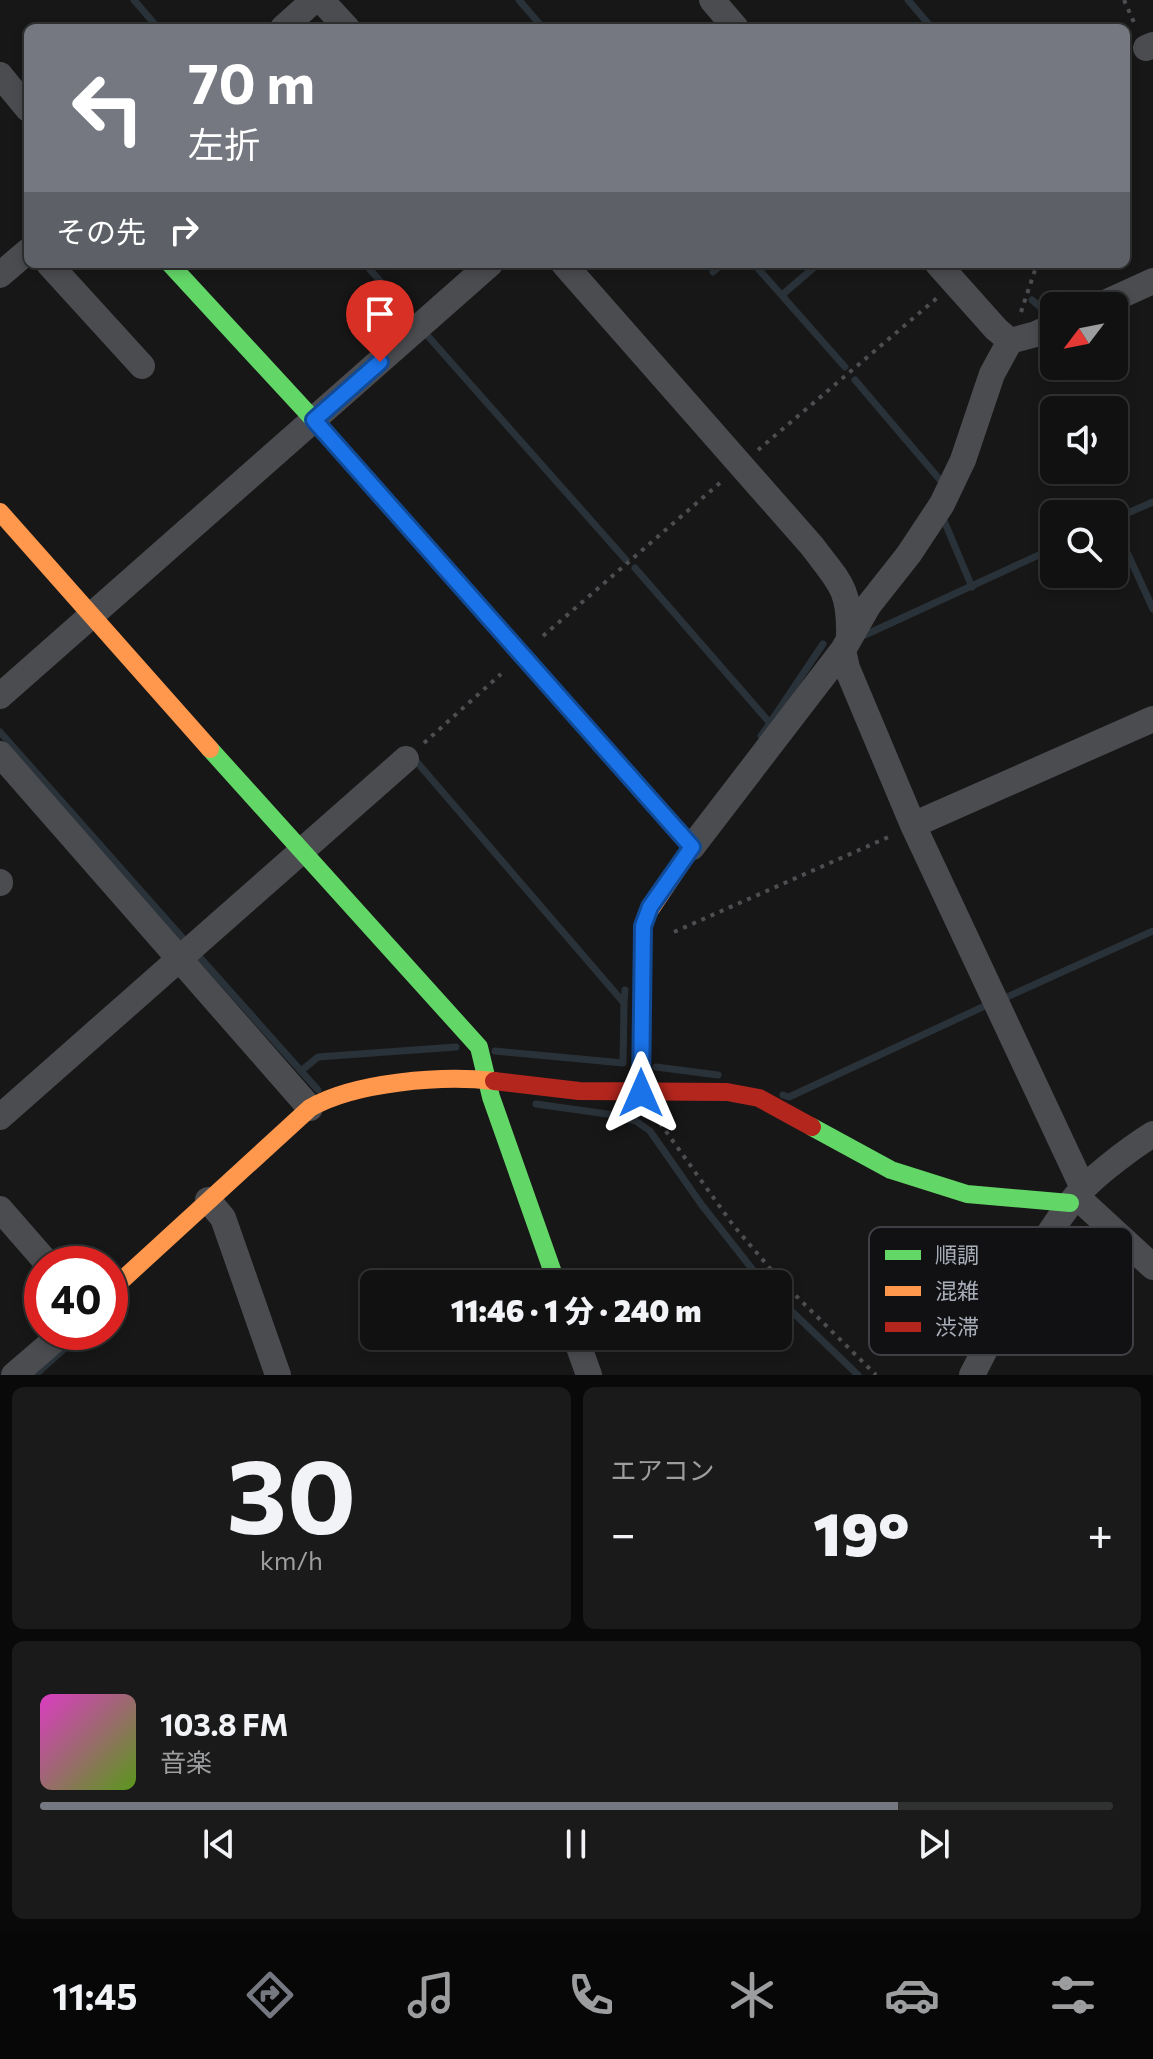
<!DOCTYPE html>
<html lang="ja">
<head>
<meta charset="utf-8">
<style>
  body { margin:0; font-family:Commissioner,"Noto Sans JP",sans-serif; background:#1a1a1a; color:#f1f3f6; height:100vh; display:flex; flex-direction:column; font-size:30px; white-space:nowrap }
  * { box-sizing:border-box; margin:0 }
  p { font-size:26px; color:#9c9d9f }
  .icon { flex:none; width:44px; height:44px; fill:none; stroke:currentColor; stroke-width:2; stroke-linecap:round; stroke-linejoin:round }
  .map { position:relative; height:1375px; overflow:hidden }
  .sheet { display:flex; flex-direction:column; gap:12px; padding:12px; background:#090909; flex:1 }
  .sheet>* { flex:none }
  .top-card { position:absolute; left:24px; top:24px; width:1106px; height:244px; border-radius:12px; box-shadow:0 4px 12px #0003,0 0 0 2px #303131; background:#757880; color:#fff; overflow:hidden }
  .needle { width:52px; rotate:238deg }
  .fabs { position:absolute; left:1040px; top:292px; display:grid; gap:16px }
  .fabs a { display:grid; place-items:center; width:88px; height:88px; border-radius:12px; background:#111; box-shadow:0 4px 12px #0003,0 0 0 2px #303131; font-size:40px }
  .speed { position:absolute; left:24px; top:1246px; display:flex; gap:16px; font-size:40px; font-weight:700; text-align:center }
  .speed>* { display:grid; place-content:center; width:104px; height:104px; border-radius:50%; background:#111; box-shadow:0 4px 12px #0003,0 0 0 2px #303131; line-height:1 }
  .speed .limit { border:12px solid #d22; background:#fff; color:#111 }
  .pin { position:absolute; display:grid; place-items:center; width:68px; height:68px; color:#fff; margin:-82px -34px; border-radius:50% 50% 50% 0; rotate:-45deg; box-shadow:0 0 8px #0007 }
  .pin .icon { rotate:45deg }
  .me { position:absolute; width:88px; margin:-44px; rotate:0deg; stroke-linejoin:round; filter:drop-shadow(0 0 6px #0008) }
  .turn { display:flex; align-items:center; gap:28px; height:168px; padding:0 32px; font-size:36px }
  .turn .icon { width:104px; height:104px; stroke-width:2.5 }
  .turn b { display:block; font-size:56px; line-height:68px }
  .then { display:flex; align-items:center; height:76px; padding:0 32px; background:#0003; gap:16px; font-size:30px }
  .big { font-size:60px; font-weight:800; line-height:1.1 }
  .sheet .widget { flex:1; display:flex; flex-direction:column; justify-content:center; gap:12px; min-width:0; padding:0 28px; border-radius:12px; background:#1a1a1a }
  .sheet .dial { align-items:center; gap:0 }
  .dial b { font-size:104px; line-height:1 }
  .song { display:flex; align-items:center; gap:24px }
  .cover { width:96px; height:96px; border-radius:12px; background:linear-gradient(135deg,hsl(310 70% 55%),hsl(90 70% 35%)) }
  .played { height:8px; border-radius:4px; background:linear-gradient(90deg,#757880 80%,#303131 80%) }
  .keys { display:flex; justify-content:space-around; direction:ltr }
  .heat { display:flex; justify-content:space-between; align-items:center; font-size:44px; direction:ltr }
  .sheet .tiles { flex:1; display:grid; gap:12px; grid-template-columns:1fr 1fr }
  .widget:last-child { grid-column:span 2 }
  .trip { position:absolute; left:360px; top:1270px; width:432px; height:80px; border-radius:12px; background:#111; box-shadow:0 4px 12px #0003,0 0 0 2px #303131; font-weight:800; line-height:80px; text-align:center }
  .dock { display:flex; height:128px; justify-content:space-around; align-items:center; background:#070707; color:#9c9d9f }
  .dock .icon { width:56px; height:56px }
  .dock .selected { color:#757880 }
  .dock b { font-size:36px; color:#f1f3f6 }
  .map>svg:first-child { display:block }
</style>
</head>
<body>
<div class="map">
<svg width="1153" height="1375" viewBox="0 0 1153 1375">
  <rect width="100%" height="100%" fill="#171717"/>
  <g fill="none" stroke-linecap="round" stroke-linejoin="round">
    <!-- stream -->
    <path stroke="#2a3239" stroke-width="7" d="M134 0 158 28
      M519 0 543 28
      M908 0 932 28
      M365 264 414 319
      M754 264 845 367
      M713 272 722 264
      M782 295 818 264
      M1032 300 1052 317 1054 316
      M1076 306 1092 299
      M426 334 626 560
      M855 380 941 481
      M1114 519 1153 502
      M945 523 972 587
      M1114 524 1153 609
      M635 568 770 723 761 736
      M865 635 1054 548
      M770 723 823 644
      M0 732 188 944
      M415 760 624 1003 625 990
      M196 953 318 1090
      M1007 997 1153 931
      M495 1051 623 1063 624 1003
      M656 1067 718 1075
      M301 1071 318 1057 456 1047
      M783 1095 789 1097 987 1005
      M536 1104 614 1115 636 1121 650 1131 701 1204 764 1284
      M778 1298 858 1375
      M35 1375 83 1332"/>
    <!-- path -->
    <path stroke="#4d4e52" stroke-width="4" stroke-dasharray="4 6" stroke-linecap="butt" d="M1124 0 1136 27
      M1021 312 1037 264
      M758 450 937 298
      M543 636 721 482
      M424 743 501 674
      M674 932 893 835
      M660 1123 733 1225 780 1280 876 1375"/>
    <!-- street -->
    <path stroke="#4b4c50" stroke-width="26" d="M321 0 347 28
      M712 0 736 28
      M283 28 314 0
      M1146 48 1153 45
      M0 75 28 109
      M49 264 142 366
      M564 264 812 546C839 582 850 588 849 635
      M938 264 996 329 1010 341
      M0 275 28 251
      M1098 306 1153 281
      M843 650 847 668 913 825 1083 1188
      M0 696 490 264
      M0 754 310 1108
      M913 825 1153 719
      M692 847 843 650 868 606 909 554 942 504 963 460 992 374 1010 341 1036 334 1054 326
      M0 882V883
      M0 1117 406 759
      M1076 1196 1153 1267
      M208 1200 223 1218 278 1375
      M0 1209 48 1264
      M575 1336 589 1375
      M14 1375 64 1332
      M972 1375C1002 1317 1030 1257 1069 1205 1085 1182 1129 1149 1153 1134"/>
    <!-- fast -->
    <path stroke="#63d668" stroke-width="18" d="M170 264 314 420 514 646
      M210 749 479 1047 491 1097 557 1284
      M641 1093 643 926 648 913
      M812 1127 891 1170 967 1194 1070 1203"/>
    <!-- slow -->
    <path stroke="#ff974d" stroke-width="18" d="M0 512 210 749
      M514 646 692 847 648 913
      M110 1291 310 1108C355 1082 442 1075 494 1081"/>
    <!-- jam -->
    <path stroke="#b3261e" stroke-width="18" d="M494 1081 579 1091 727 1092 759 1098 812 1127"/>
  </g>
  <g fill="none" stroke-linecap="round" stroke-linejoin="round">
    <defs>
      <path id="route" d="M380 362 314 420 692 847 650 907 643 926 641 1093"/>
    </defs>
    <!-- route casing -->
    <use href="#route" stroke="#114b97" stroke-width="20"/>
    <!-- route -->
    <use href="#route" stroke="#1a73e8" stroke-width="14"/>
  </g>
  <!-- legend -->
  <rect x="869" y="1227" width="264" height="128" rx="12" fill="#111113" stroke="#3e4045" stroke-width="2"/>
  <rect x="885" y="1250" width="36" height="10" fill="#63d668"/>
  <rect x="885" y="1286" width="36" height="10" fill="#ff974d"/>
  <rect x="885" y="1322" width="36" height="10" fill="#b3261e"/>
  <g font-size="22" fill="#a8adb8">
    <text x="935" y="1263">順調</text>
    <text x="935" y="1299">混雑</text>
    <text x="935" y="1335">渋滞</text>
  </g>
</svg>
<div class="fabs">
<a><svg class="needle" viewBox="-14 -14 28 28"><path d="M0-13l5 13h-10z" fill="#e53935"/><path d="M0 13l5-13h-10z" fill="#9c9d9f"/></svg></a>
<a><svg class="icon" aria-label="sound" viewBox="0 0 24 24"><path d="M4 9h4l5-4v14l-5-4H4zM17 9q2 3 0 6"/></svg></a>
<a><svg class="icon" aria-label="search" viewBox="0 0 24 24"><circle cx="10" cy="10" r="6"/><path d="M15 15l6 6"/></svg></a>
</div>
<div class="speed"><div class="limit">40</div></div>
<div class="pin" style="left:380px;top:362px;background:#d93025"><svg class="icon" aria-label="arrive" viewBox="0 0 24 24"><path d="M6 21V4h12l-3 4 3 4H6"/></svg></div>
<svg class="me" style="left:641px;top:1093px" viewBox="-20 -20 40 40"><path d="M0-17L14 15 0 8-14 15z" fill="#1a73e8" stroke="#fff" stroke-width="4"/></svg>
<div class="trip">11:46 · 1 分 · 240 m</div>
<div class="top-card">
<div class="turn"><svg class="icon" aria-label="left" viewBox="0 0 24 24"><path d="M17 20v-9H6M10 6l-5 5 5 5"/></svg><div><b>70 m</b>左折</div></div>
<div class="then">その先<svg class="icon" aria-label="right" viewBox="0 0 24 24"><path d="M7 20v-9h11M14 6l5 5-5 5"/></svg></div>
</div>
</div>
<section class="sheet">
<div class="tiles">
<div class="widget dial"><b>30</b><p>km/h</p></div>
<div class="widget"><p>エアコン</p>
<div class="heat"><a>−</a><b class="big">19°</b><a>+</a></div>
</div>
<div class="widget">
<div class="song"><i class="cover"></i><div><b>103.8 FM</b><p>音楽</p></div></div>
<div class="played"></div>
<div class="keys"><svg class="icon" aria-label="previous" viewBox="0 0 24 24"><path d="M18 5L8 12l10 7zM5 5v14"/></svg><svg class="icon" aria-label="pause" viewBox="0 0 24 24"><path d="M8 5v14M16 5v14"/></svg><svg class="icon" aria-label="next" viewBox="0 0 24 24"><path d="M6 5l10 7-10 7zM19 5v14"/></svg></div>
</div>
</div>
</section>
<nav class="dock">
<b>11:45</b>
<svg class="icon selected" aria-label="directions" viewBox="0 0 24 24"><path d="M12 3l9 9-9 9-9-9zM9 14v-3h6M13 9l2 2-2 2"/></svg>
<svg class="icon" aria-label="music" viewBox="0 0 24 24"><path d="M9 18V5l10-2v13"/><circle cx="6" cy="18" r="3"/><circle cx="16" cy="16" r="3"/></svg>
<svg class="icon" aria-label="phone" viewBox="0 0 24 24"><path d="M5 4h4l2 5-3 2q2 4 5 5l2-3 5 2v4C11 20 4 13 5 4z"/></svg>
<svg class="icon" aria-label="climate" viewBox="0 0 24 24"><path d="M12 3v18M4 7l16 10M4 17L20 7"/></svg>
<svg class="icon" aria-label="car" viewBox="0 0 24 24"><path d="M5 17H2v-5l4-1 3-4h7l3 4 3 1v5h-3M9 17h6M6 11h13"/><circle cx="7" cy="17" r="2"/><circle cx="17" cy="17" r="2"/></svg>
<svg class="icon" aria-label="filters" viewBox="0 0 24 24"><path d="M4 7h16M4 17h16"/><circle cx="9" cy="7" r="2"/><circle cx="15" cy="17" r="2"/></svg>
</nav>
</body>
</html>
